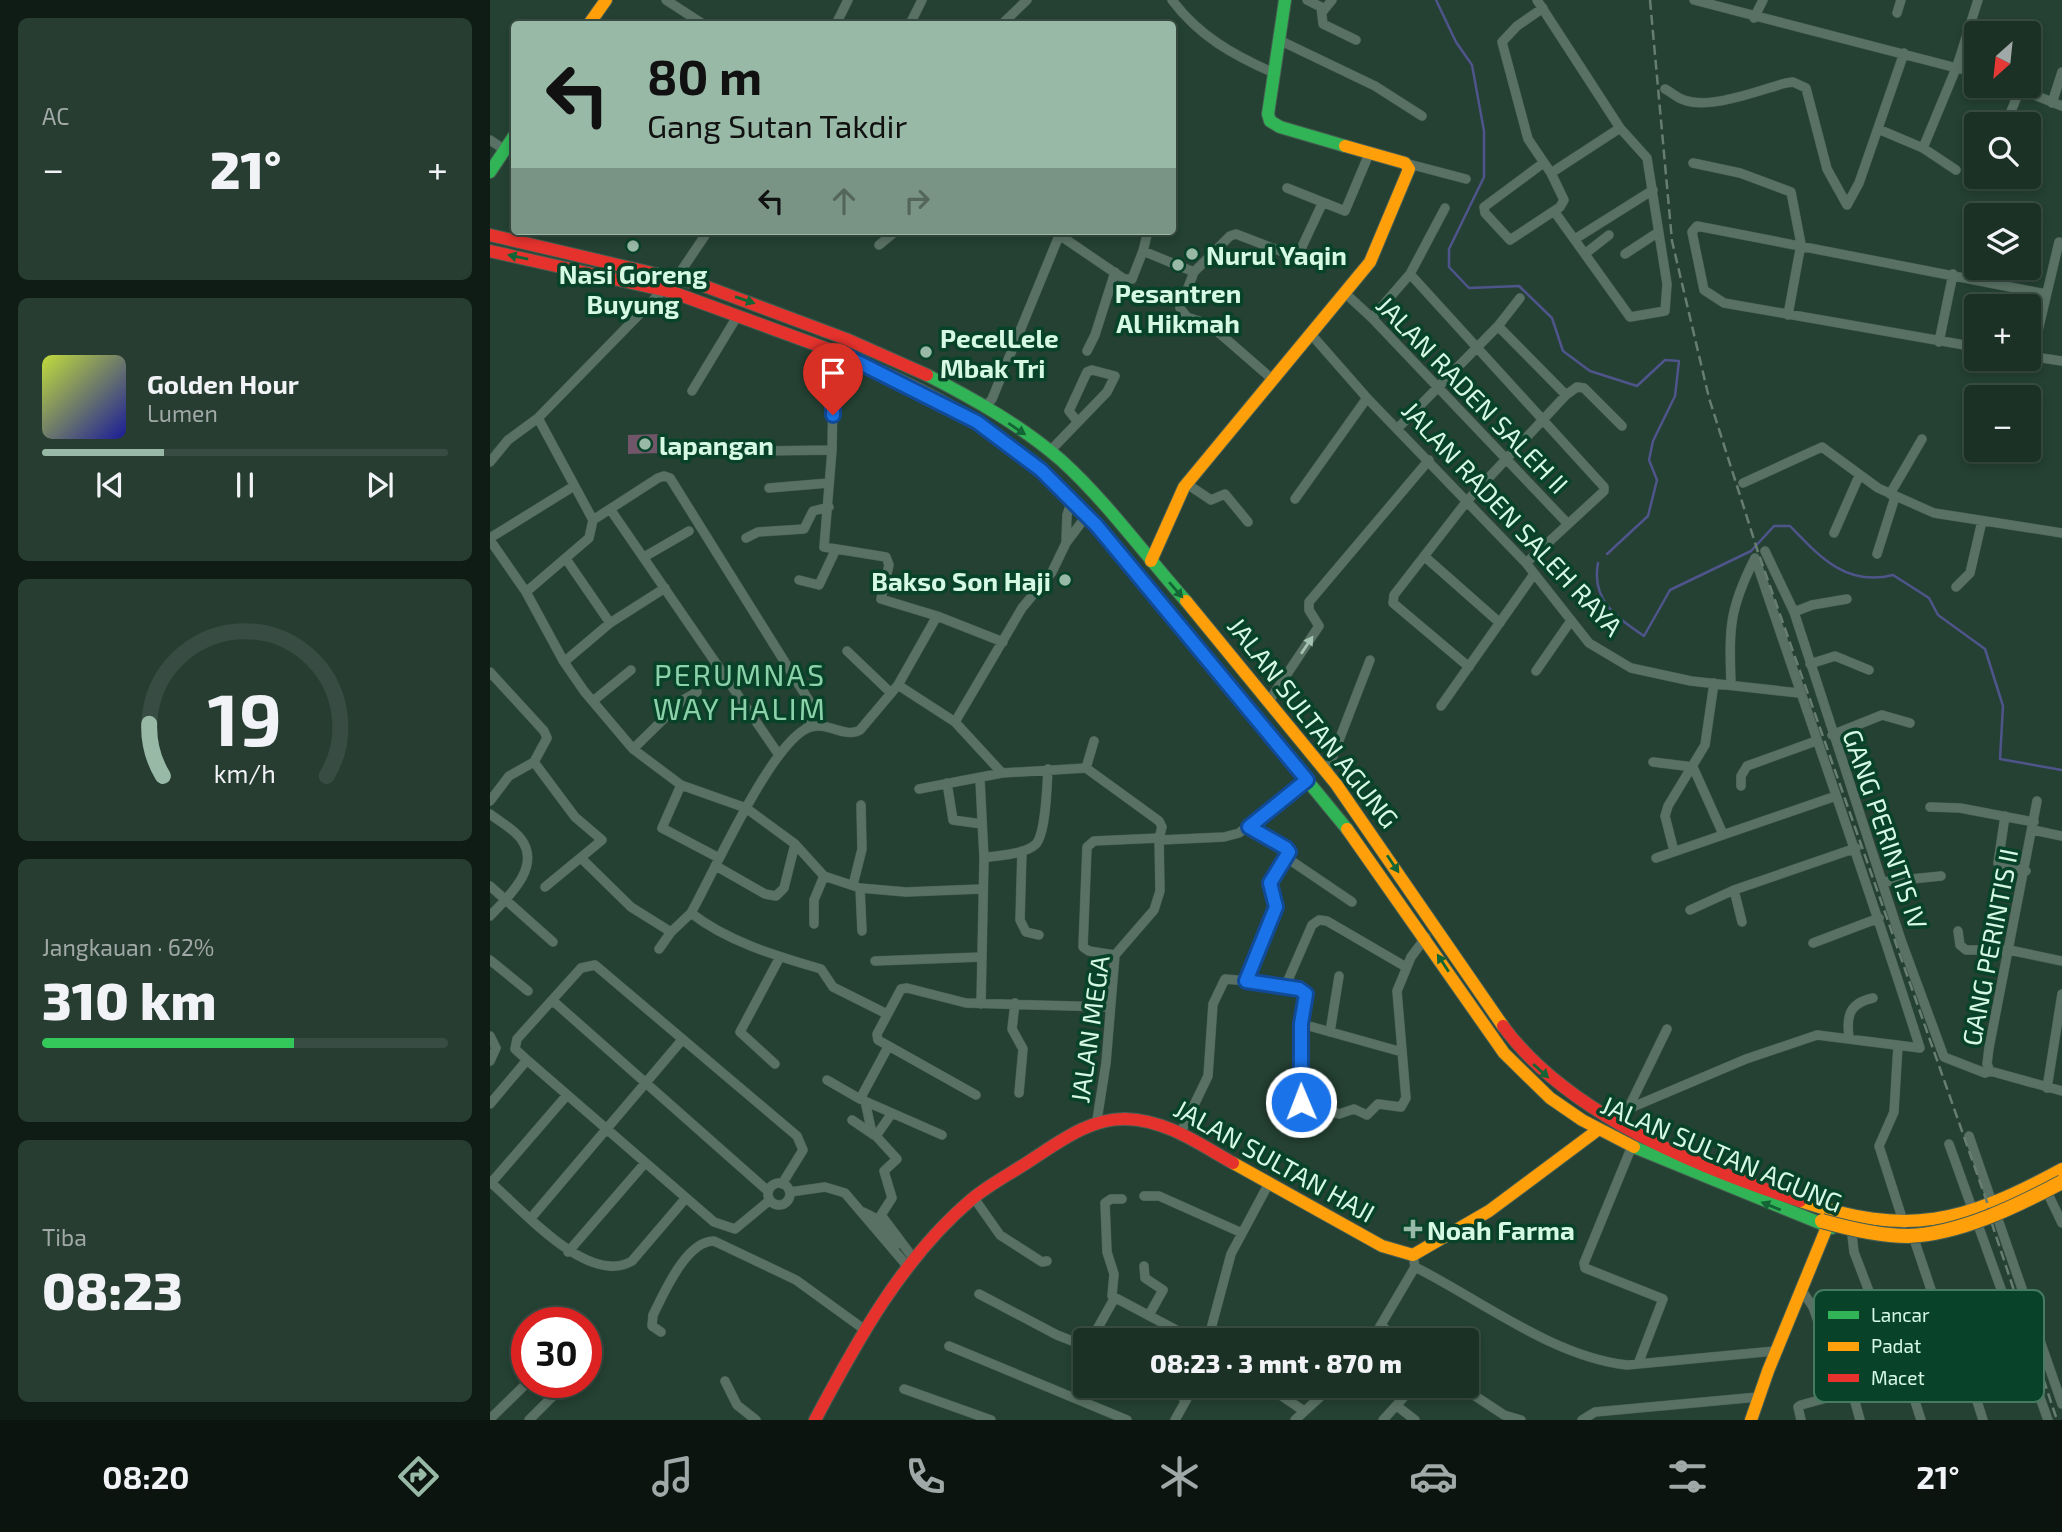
<!DOCTYPE html>
<html lang="id">
<head>
<meta charset="utf-8">
<style>
  body { margin:0; font-family:"Exo 2",sans-serif; background:#283d32; color:#f1f3f6; height:100vh; display:flex; flex-direction:column; font-size:26px; white-space:nowrap }
  * { box-sizing:border-box; margin:0 }
  p { font-size:23px; color:#a0a9a7 }
  .icon { flex:none; width:38px; height:38px; fill:none; stroke:currentColor; stroke-width:2; stroke-linecap:round; stroke-linejoin:round }
  .map { position:relative; flex:1; overflow:hidden }
  .details { display:flex; flex-direction:column; gap:18px; padding:18px; background:#0f1b15; width:490px }
  .details>* { flex:none }
  .hud { position:absolute; left:21px; top:21px; width:665px; height:214px; border-radius:7px; box-shadow:0 4px 10px #0003,0 0 0 2px #394c43; background:#98b9a6; color:#111; overflow:hidden }
  .needle { width:46px; rotate:207deg }
  .controls { position:absolute; left:1474px; top:21px; display:grid; gap:14px }
  .controls a { display:grid; place-items:center; width:77px; height:77px; border-radius:7px; background:#1b3126; box-shadow:0 4px 10px #0003,0 0 0 2px #394c43; font-size:35px }
  .speed { position:absolute; left:21px; top:1307px; display:flex; gap:14px; font-size:35px; font-weight:700; text-align:center }
  .speed>* { display:grid; place-content:center; width:91px; height:91px; border-radius:50%; background:#1b3126; box-shadow:0 4px 10px #0003,0 0 0 2px #394c43; line-height:1 }
  .speed .limit { border:10px solid #d22; background:#fff; color:#111 }
  .pin { position:absolute; display:grid; place-items:center; width:60px; height:60px; color:#fff; margin:-72px -30px; border-radius:50% 50% 50% 0; rotate:-45deg; box-shadow:0 0 7px #0007 }
  .pin .icon { rotate:45deg }
  .me { position:absolute; width:77px; margin:-38px; rotate:359deg; stroke-linejoin:round; filter:drop-shadow(0 0 5px #0008) }
  .turn { display:flex; align-items:center; gap:24px; height:147px; padding:0 21px; font-size:32px }
  .turn .icon { width:91px; height:91px; stroke-width:2.5 }
  .turn b { display:block; font-size:49px; line-height:60px }
  .lanes { display:flex; align-items:center; height:66px; padding:0 21px; background:#0003; justify-content:center; gap:35px; direction:ltr }
  .lanes .off { opacity:.35 }
  .big { font-size:52px; font-weight:800; line-height:1.1 }
  .details .card { flex:1; display:flex; flex-direction:column; justify-content:center; gap:10px; min-width:0; padding:0 24px; border-radius:10px; background:#283d32 }
  .details .dial { align-items:center; gap:0 }
  .dial svg { height:182px; overflow:visible; fill:none; stroke:#394c43; stroke-width:7; stroke-linecap:round; text-anchor:middle }
  .dial text { fill:#f1f3f6; stroke:none }
  .song { display:flex; align-items:center; gap:21px }
  .cover { width:84px; height:84px; border-radius:10px; background:linear-gradient(135deg,hsl(70 70% 55%),hsl(240 70% 35%)) }
  .played { height:7px; border-radius:4px; background:linear-gradient(90deg,#98b9a6 30%,#394c43 30%) }
  .keys { display:flex; justify-content:space-around; direction:ltr }
  .heat { display:flex; justify-content:space-between; align-items:center; font-size:38px; direction:ltr }
  .charge { height:10px; border-radius:5px; background:linear-gradient(90deg,#34c759 62%,#394c43 0) }
  .trip { position:absolute; left:583px; top:1328px; width:406px; height:70px; border-radius:7px; background:#1b3126; box-shadow:0 4px 10px #0003,0 0 0 2px #394c43; font-weight:800; line-height:70px; text-align:center }
  .dock { display:flex; height:112px; justify-content:space-around; align-items:center; background:#0b140f; color:#a0a9a7 }
  .dock .icon { width:49px; height:49px }
  .dock .selected { color:#98b9a6 }
  .dock b { font-size:32px; color:#f1f3f6 }
  main { display:flex; flex:1; min-height:0 }
  .map>svg:first-child { display:block }
</style>
</head>
<body>
<main>
<section class="details">
<div class="card"><p>AC</p>
<div class="heat"><a>−</a><b class="big">21°</b><a>+</a></div>
</div>
<div class="card">
<div class="song"><i class="cover"></i><div><b>Golden Hour</b><p>Lumen</p></div></div>
<div class="played"></div>
<div class="keys"><svg class="icon" aria-label="previous" viewBox="0 0 24 24"><path d="M18 5L8 12l10 7zM5 5v14"/></svg><svg class="icon" aria-label="pause" viewBox="0 0 24 24"><path d="M8 5v14M16 5v14"/></svg><svg class="icon" aria-label="next" viewBox="0 0 24 24"><path d="M6 5l10 7-10 7zM19 5v14"/></svg></div>
</div>
<div class="card dial"><svg viewBox="0 0 100 80">
<path d="M14 69A42 42 0 1 1 86 69"/>
<path d="M14 69A42 42 0 0 1 8 46" stroke="#98b9a6"/>
<text x="50" y="56" font-size="32" font-weight="700">19</text>
<text x="50" y="72" font-size="11">km/h</text>
</svg></div>
<div class="card"><p>Jangkauan · 62%</p><b class="big">310 km</b><div class="charge"></div></div>
<div class="card"><p>Tiba</p><b class="big">08:23</b></div>
</section>
<div class="map">
<svg width="1572" height="1420" viewBox="0 0 1572 1420">
  <rect width="100%" height="100%" fill="#244133"/>
  <!-- green -->
  <path fill="#715669" d="M171 434V453L138 454V435Z"/>
  <g fill="none" stroke-linecap="round" stroke-linejoin="round">
    <!-- stream -->
    <path stroke="#4f558b" stroke-width="2.5" d="M946 0 966 42 982 65 994 131V177L959 249V267L979 288 1029 286 1062 318 1073 351 1100 371 1147 386 1175 360 1189 361 1185 396 1163 441 1159 460 1167 480 1158 516 1117 554
      M1108 563C1101 600 1126 617 1154 636L1180 590 1261 551 1284 526H1300C1329 556 1356 587 1403 575L1439 598 1448 615 1495 649 1513 706 1510 759 1572 770"/>
    <defs>
      <path id="street" d="M176 0 213 24
        M682 0C709 36 743 55 784 73
        M817 0 831 7 833 24 866 40
        M1047 0 1130 128 1157 158 1177 284 1175 311 1140 317 1064 211
        M1204 0 1486 73
        M833 11 842 0
        M1407 13 1411 0
        M1264 18 1273 0
        M346 24 358 0
        M420 24 432 0
        M512 24 537 0
        M789 40 885 86 932 116
        M1522 86 1572 106
        M1175 89C1181 92 1187 98 1194 100 1220 110 1270 90 1296 83L1303 82 1316 88 1337 169 1357 205 1369 183 1414 53
        M1562 103 1572 72
        M1516 124 1530 89
        M1388 129 1433 148 1466 170
        M0 140 15 150
        M1433 148 1467 66 1488 0
        M915 163 976 179
        M1203 163 1250 173 1301 192 1311 244 1298 315
        M1052 164 994 207 995 213 1020 240 1070 207 1074 200 1061 173 1038 139 1012 42 1027 26 1053 8
        M1061 173 1130 128
        M797 188 855 211 879 154
        M565 232 634 279H642L653 251 704 272
        M1085 239 1163 190
        M389 245 406 231
        M653 251 658 231
        M1096 253 1119 235
        M1135 254 1167 233
        M920 274 1114 487V491L1036 563
        M187 277 218 231
        M856 294 882 318 1078 524
        M882 318 920 274 955 208
        M1008 326 1076 395
        M820 333 877 398 1036 563 1099 643 1141 668 1201 681 1309 693
        M1449 342 1463 274
        M1486 347 1234 303 1214 290 1202 232 1207 226 1556 294
        M597 351 605 335 625 272
        M354 355 343 394 342 450 334 547 396 557 399 565 391 599 447 616 513 642
        M1539 356 1572 361
        M1542 356 1569 242
        M781 378 720 325 697 317 690 308 704 272 740 236 746 234 798 254 810 251 832 204
        M202 391 248 315
        M495 407 502 399 571 231
        M907 429 1008 326 1030 298
        M270 451 342 450
        M560 451 617 392 625 376 602 370 597 372 579 411 587 421
        M0 462 18 440 48 418 174 289
        M1253 483 1332 447 1388 488 1444 513 1572 533
        M697 484 721 500 735 494 758 522
        M279 488 339 483
        M1400 494 1432 439
        M805 499 877 398
        M120 509 289 755
        M103 520 168 478 174 476 180 478 321 704 322 714 317 728
        M1344 533 1369 476
        M0 538 84 486
        M256 538 268 532 314 529 323 511 339 507
        M0 540 36 592 74 662 94 691 143 749 191 785 256 808 305 844 334 876 370 888 416 892 491 889
        M576 542 577 515 582 500
        M1275 551 1304 612 1411 940 1454 1057 1495 1073 1500 1071 1572 1091
        M1387 554 1405 497
        M934 556 1010 623
        M154 557 199 531
        M76 559 120 623
        M309 580 329 585 345 551
        M1466 587 1480 573 1492 521
        M36 592 99 538 103 520 48 418
        M1304 612 1322 605 1357 599
        M357 651 401 693
        M74 662 120 623 175 588
        M1320 664 1345 656 1379 670
        M979 667 903 603 904 595 977 501 1076 395 1087 387 1094 388 1132 426
        M1046 671 1080 622
        M0 672 54 731 57 738 44 762 19 776 0 801
        M1241 684C1239 628 1239 609 1265 558
        M408 685 465 722 512 773
        M103 701 141 670
        M779 701 829 626 819 610V602L939 460
        M951 706 1044 574
        M465 722 532 608 562 572 576 543 597 515
        M1342 735 1392 715 1420 723
        M143 749 193 700 207 692
        M44 762 85 817 112 840 55 887
        M1163 762 1203 767 1233 834
        M596 768 604 741
        M836 774 880 660
        M490 780 494 858 491 1004
        M457 783 463 820 492 824
        M191 785 172 828 229 858
        M1251 786V776L1257 766 1326 741
        M429 789 512 773 596 768 669 821 672 827 669 838 670 891 664 910 625 955 616 1063 607 1120
        M1440 807 1470 808 1544 822
        M0 814C10 822 24 829 31 839 52 867 18 897 0 916
        M1515 816 1508 863 1536 871
        M1543 830 1572 836
        M670 840 734 837 749 833 817 780
        M532 851 530 920 536 932 549 935
        M1184 851 1175 816 1178 806 1215 745 1224 683
        M91 858 141 907 181 932 201 913C223 874 281 743 318 728 336 720 355 739 370 730L408 685 447 616
        M494 858C509 855 534 855 546 844 556 833 557 785 558 769
        M797 858 862 902
        M1166 858 1346 796
        M226 866 275 894 286 896 294 888 305 844
        M1392 882 1451 876
        M363 885 372 849 371 805
        M0 886 63 942
        M370 888 372 931
        M1244 890 1252 922
        M1200 910 1244 890 1366 848
        M201 913C238 942 287 956 331 969L343 987 397 1014
        M324 924V900L334 876
        M1468 931 1470 945 1476 950H1519L1572 961
        M1323 943 1389 918
        M169 949 181 932
        M625 955 599 951 593 947 597 847 604 841 669 838
        M0 960 38 991
        M385 961 492 957
        M756 981 786 907 780 883 798 852 796 847 759 827
        M795 987 822 925 829 920 837 921 916 967
        M62 1000 278 1191
        M525 1003 522 1029 533 1049 529 1093
        M812 1024 912 1052
        M840 1032 849 976
        M0 1036 6 1048 0 1061
        M1359 1037C1356 1015 1360 1003 1383 998
        M1408 1045 1404 1112 1389 1146 1414 1224
        M398 1047 370 1099 402 1113
        M285 1064 250 1032 290 957
        M1500 1071 1497 1064 1499 1048 1547 801
        M337 1080 370 1099
        M1557 1088 1572 994
        M486 1095 388 1040 387 1034 411 989 417 988 476 1003 620 1007
        M375 1101 382 1133
        M0 1104 37 1060
        M1138 1109 1177 1029
        M362 1120 384 1135
        M1121 1120 1138 1109 1256 1059 1327 1035 1430 1048C1378 884 1320 721 1265 558
        M691 1132 718 1076 723 1004 735 979C753 981 803 982 816 994L812 1024 811 1102 849 1114 864 1109 877 1115 888 1104 911 1107 916 1098 907 991 921 957 936 937
        M1479 1136 1572 1404
        M1459 1144 1558 1420
        M1142 1146 1094 1263 1095 1268 1173 1299 1148 1364
        M0 1182C31 1208 98 1287 142 1261L195 1199
        M278 1194a11 11 0 1 1 22 0a11 11 0 1 1-22 0Z
        M1 1183 77 1095
        M300 1192 335 1187 355 1193 418 1267
        M654 1196H669L752 1233
        M1559 1196 1572 1223
        M484 1198 510 1235 552 1262 557 1261
        M632 1199H621L615 1203 617 1252 624 1274 622 1296 705 1340
        M280 1200 245 1229 224 1222 37 1060 25 1049 27 1039 91 968 105 965 307 1136 313 1150 292 1184
        M373 1212 383 1217 406 1245
        M41 1218 192 1040
        M1362 1235 1364 1252 1409 1370
        M1425 1242 1463 1355
        M78 1252 155 1163
        M424 1259 391 1215 402 1198 394 1171 407 1159 386 1136 402 1113 452 1135
        M654 1266 655 1278 673 1290 659 1315
        M925 1267C991 1300 1063 1357 1137 1365L1285 1351
        M1313 1292 1323 1307 1353 1393
        M489 1294 567 1335 595 1346
        M892 1326 908 1340
        M171 1332 162 1326 163 1315C174 1293 196 1241 224 1241L306 1280 375 1330
        M601 1340 624 1299
        M718 1340 741 1254 779 1183
        M882 1340 925 1267 923 1255
        M459 1346 637 1420
        M96 1364 109 1351
        M1416 1373 1431 1420
        M235 1381 247 1405 266 1420
        M673 1386 696 1399
        M777 1386 814 1411
        M970 1386 1014 1415 1031 1420
        M414 1389 501 1420
        M1362 1391 1370 1420
        M907 1406 925 1420
        M0 1419 38 1382
        M39 1420 77 1382
        M685 1420 704 1386
        M805 1420 842 1386
        M893 1420 924 1386
        M1092 1420 1105 1412 1268 1397
        M1311 1420 1308 1407 1311 1405 1362 1391 1409 1370 1416 1373 1469 1355 1475 1363 1493 1420"/>
      <path id="fast" d="M795 0 778 114 780 121 790 127 855 146
        M0 172 24 136
        M437 375C484 399 532 426 572 461 618 503 655 555 696 601
        M666 596 857 829
        M1144 1147 1342 1228"/>
      <path id="slow" d="M99 24 116 0
        M346 352C417 381 487 415 546 466 591 505 629 551 666 596
        M661 561 694 487 880 262 919 169 915 163 855 146
        M696 601 846 784 1013 1026
        M857 829 1014 1053 1060 1098 1092 1120 1144 1147
        M743 1163 892 1246 923 1255 999 1211 1109 1129
        M1310 1201C1419 1237 1472 1223 1572 1169
        M1261 1420 1278 1371 1337 1227"/>
      <path id="jam" d="M0 235 209 284 356 339 437 375
        M0 251 182 292 346 352
        M1013 1026C1077 1114 1209 1168 1310 1201
        M325 1420C367 1341 412 1258 482 1199 501 1183 524 1172 544 1158 572 1140 601 1118 636 1119 676 1120 709 1144 743 1163"/>
    </defs>
    <!-- street casing -->
    <use href="#street" stroke="#465d51" stroke-width="10"/>
    <!-- fast casing -->
    <use href="#fast" stroke="#465d51" stroke-width="14"/>
    <!-- slow casing -->
    <use href="#slow" stroke="#465d51" stroke-width="14"/>
    <!-- jam casing -->
    <use href="#jam" stroke="#465d51" stroke-width="14"/>
    <!-- street -->
    <use href="#street" stroke="#597164" stroke-width="9"/>
    <!-- fast -->
    <use href="#fast" stroke="#30b455" stroke-width="12"/>
    <!-- slow -->
    <use href="#slow" stroke="#ff9f0a" stroke-width="12"/>
    <!-- jam -->
    <use href="#jam" stroke="#e5322d" stroke-width="12"/>
    <!-- rail -->
    <path stroke="#687d72" stroke-width="2.5" stroke-dasharray="10 5" stroke-linecap="butt" d="M1160 0 1182 241 1219 398 1268 552 1497 1202 1501 1221 1567 1420"/>
    <defs>
      <path id="slow-bridge" d="M1332 1221C1360 1229 1389 1236 1418 1236 1470 1234 1527 1206 1572 1182"/>
    </defs>
    <!-- slow-bridge casing -->
    <use href="#slow-bridge" stroke="#465d51" stroke-width="16" stroke-linecap="butt"/>
    <!-- slow-bridge -->
    <use href="#slow-bridge" stroke="#ff9f0a" stroke-width="14"/>
  </g>
  <!-- one-way arrows -->
  <defs><path id="oneway-solid" d="M-6-.8H1V-3.2L6.5 0L1 3.2V.8H-6Z" transform="scale(1.75)"/></defs>
  <g fill="#146536">
    <use href="#oneway-solid" transform="translate(28 257) rotate(-168)"/>
    <use href="#oneway-solid" transform="translate(255 300) rotate(19)"/>
    <use href="#oneway-solid" transform="translate(527 429) rotate(34)"/>
    <use href="#oneway-solid" transform="translate(686 590) rotate(49)"/>
    <use href="#oneway-solid" transform="translate(903 864) rotate(56)"/>
    <use href="#oneway-solid" transform="translate(953 963) rotate(-123)"/>
    <use href="#oneway-solid" transform="translate(1051 1071) rotate(42)"/>
    <use href="#oneway-solid" transform="translate(1281 1206) rotate(-158)"/>
  </g>
  <use fill="#a4c3b1" href="#oneway-solid" transform="translate(817 645) rotate(-56)"/>
  <g fill="none" stroke-linecap="round" stroke-linejoin="round">
    <defs>
      <path id="route" d="M343 415V394L354 355 487 422 551 470 607 526 817 780 759 827 796 848 799 852 780 883 786 907 756 981 809 989 816 994 811 1024V1102"/>
    </defs>
    <!-- route casing -->
    <use href="#route" stroke="#114b97" stroke-width="18"/>
    <!-- route -->
    <use href="#route" stroke="#1a73e8" stroke-width="12"/>
  </g>
  <!-- markers -->
  <g fill="#98b9a6" stroke="#084329" stroke-width="2.5">
    <circle cx="143" cy="246" r="7"/>
    <circle cx="702" cy="254" r="7"/>
    <circle cx="688" cy="265" r="7"/>
    <circle cx="436" cy="352" r="7"/>
    <circle cx="155" cy="444" r="7"/>
    <circle cx="575" cy="580" r="7"/>
    <path d="M919.5 1218.5h7v7h7v7h-7v7h-7v-7h-7v-7h7z"/>
  </g>
  <g text-anchor="middle" dominant-baseline="central" stroke-width="7" stroke-linejoin="round" paint-order="stroke">
    <!-- poi labels -->
    <g font-size="26" font-weight="bold" fill="#d6f9e4" stroke="#084329" text-anchor="start">
      <text x="716" y="254">Nurul Yaqin</text>
      <text x="143" y="273" text-anchor="middle">Nasi Goreng<tspan x="143" dy="30">Buyung</tspan></text>
      <text x="688" y="292" text-anchor="middle">Pesantren<tspan x="688" dy="30">Al Hikmah</tspan></text>
      <text x="450" y="337">PecelLele<tspan x="450" dy="30">Mbak Tri</tspan></text>
      <text x="169" y="444">lapangan</text>
      <text x="561" y="580" text-anchor="end">Bakso Son Haji</text>
      <text x="937" y="1229">Noah Farma</text>
    </g>
    <!-- street labels -->
    <g font-size="26" fill="#d6f9e4" stroke="#084329">
      <text transform="translate(983 394) rotate(46)">JALAN RADEN SALEH II</text>
      <text transform="translate(1023 518) rotate(47)">JALAN RADEN SALEH RAYA</text>
      <text transform="translate(824 722) rotate(52)">JALAN SULTAN AGUNG</text>
      <text transform="translate(1396 829) rotate(71)">GANG PERINTIS IV</text>
      <text transform="translate(1499 947) rotate(-79)">GANG PERINTIS II</text>
      <text transform="translate(599 1029) rotate(-82)">JALAN MEGA</text>
      <text transform="translate(1232 1153) rotate(23)">JALAN SULTAN AGUNG</text>
      <text transform="translate(785 1160) rotate(29)">JALAN SULTAN HAJI</text>
    </g>
    <!-- quarter labels -->
    <g font-size="30" letter-spacing="2" fill="#8bd2aa" stroke="#084329">
      <text x="250" y="674">PERUMNAS<tspan x="250" dy="34">WAY HALIM</tspan></text>
    </g>
  </g>
  <!-- legend -->
  <rect x="1324" y="1290" width="230" height="112" rx="10" fill="#084329" stroke="#467a61" stroke-width="2"/>
  <rect x="1338" y="1311" width="31" height="8" fill="#30b455"/>
  <rect x="1338" y="1342" width="31" height="9" fill="#ff9f0a"/>
  <rect x="1338" y="1374" width="31" height="8" fill="#e5322d"/>
  <g font-size="19" fill="#d6f9e4">
    <text x="1381" y="1322">Lancar</text>
    <text x="1381" y="1353">Padat</text>
    <text x="1381" y="1385">Macet</text>
  </g>
</svg>
<div class="controls">
<a><svg class="needle" viewBox="-14 -14 28 28"><path d="M0-13l5 13h-10z" fill="#e53935"/><path d="M0 13l5-13h-10z" fill="#a0a9a7"/></svg></a>
<a><svg class="icon" aria-label="search" viewBox="0 0 24 24"><circle cx="10" cy="10" r="6"/><path d="M15 15l6 6"/></svg></a>
<a><svg class="icon" aria-label="layers" viewBox="0 0 24 24"><path d="M12 4l9 5-9 5-9-5zM3 14l9 5 9-5"/></svg></a>
<a>+</a>
<a>−</a>
</div>
<div class="speed"><div class="limit">30</div></div>
<div class="pin" style="left:343px;top:415px;background:#d93025"><svg class="icon" aria-label="arrive" viewBox="0 0 24 24"><path d="M6 21V4h12l-3 4 3 4H6"/></svg></div>
<svg class="me" style="left:811px;top:1102px" viewBox="-20 -20 40 40"><circle r="17" fill="#1a73e8" stroke="#fff" stroke-width="3"/><path d="M0-11L8 9 0 5-8 9z" fill="#fff"/></svg>
<div class="trip">08:23 · 3 mnt · 870 m</div>
<div class="hud">
<div class="turn"><svg class="icon" aria-label="left" viewBox="0 0 24 24"><path d="M17 20v-9H6M10 6l-5 5 5 5"/></svg><div><b>80 m</b>Gang Sutan Takdir</div></div>
<div class="lanes"><svg class="icon" aria-label="left" viewBox="0 0 24 24"><path d="M17 20v-9H6M10 6l-5 5 5 5"/></svg><svg class="icon off" aria-label="ahead" viewBox="0 0 24 24"><path d="M12 20V5M6 11l6-6 6 6"/></svg><svg class="icon off" aria-label="right" viewBox="0 0 24 24"><path d="M7 20v-9h11M14 6l5 5-5 5"/></svg></div>
</div>
</div>
</main>
<nav class="dock">
<b>08:20</b>
<svg class="icon selected" aria-label="directions" viewBox="0 0 24 24"><path d="M12 3l9 9-9 9-9-9zM9 14v-3h6M13 9l2 2-2 2"/></svg>
<svg class="icon" aria-label="music" viewBox="0 0 24 24"><path d="M9 18V5l10-2v13"/><circle cx="6" cy="18" r="3"/><circle cx="16" cy="16" r="3"/></svg>
<svg class="icon" aria-label="phone" viewBox="0 0 24 24"><path d="M5 4h4l2 5-3 2q2 4 5 5l2-3 5 2v4C11 20 4 13 5 4z"/></svg>
<svg class="icon" aria-label="climate" viewBox="0 0 24 24"><path d="M12 3v18M4 7l16 10M4 17L20 7"/></svg>
<svg class="icon" aria-label="car" viewBox="0 0 24 24"><path d="M5 17H2v-5l4-1 3-4h7l3 4 3 1v5h-3M9 17h6M6 11h13"/><circle cx="7" cy="17" r="2"/><circle cx="17" cy="17" r="2"/></svg>
<svg class="icon" aria-label="filters" viewBox="0 0 24 24"><path d="M4 7h16M4 17h16"/><circle cx="9" cy="7" r="2"/><circle cx="15" cy="17" r="2"/></svg>
<b>21°</b>
</nav>
</body>
</html>
